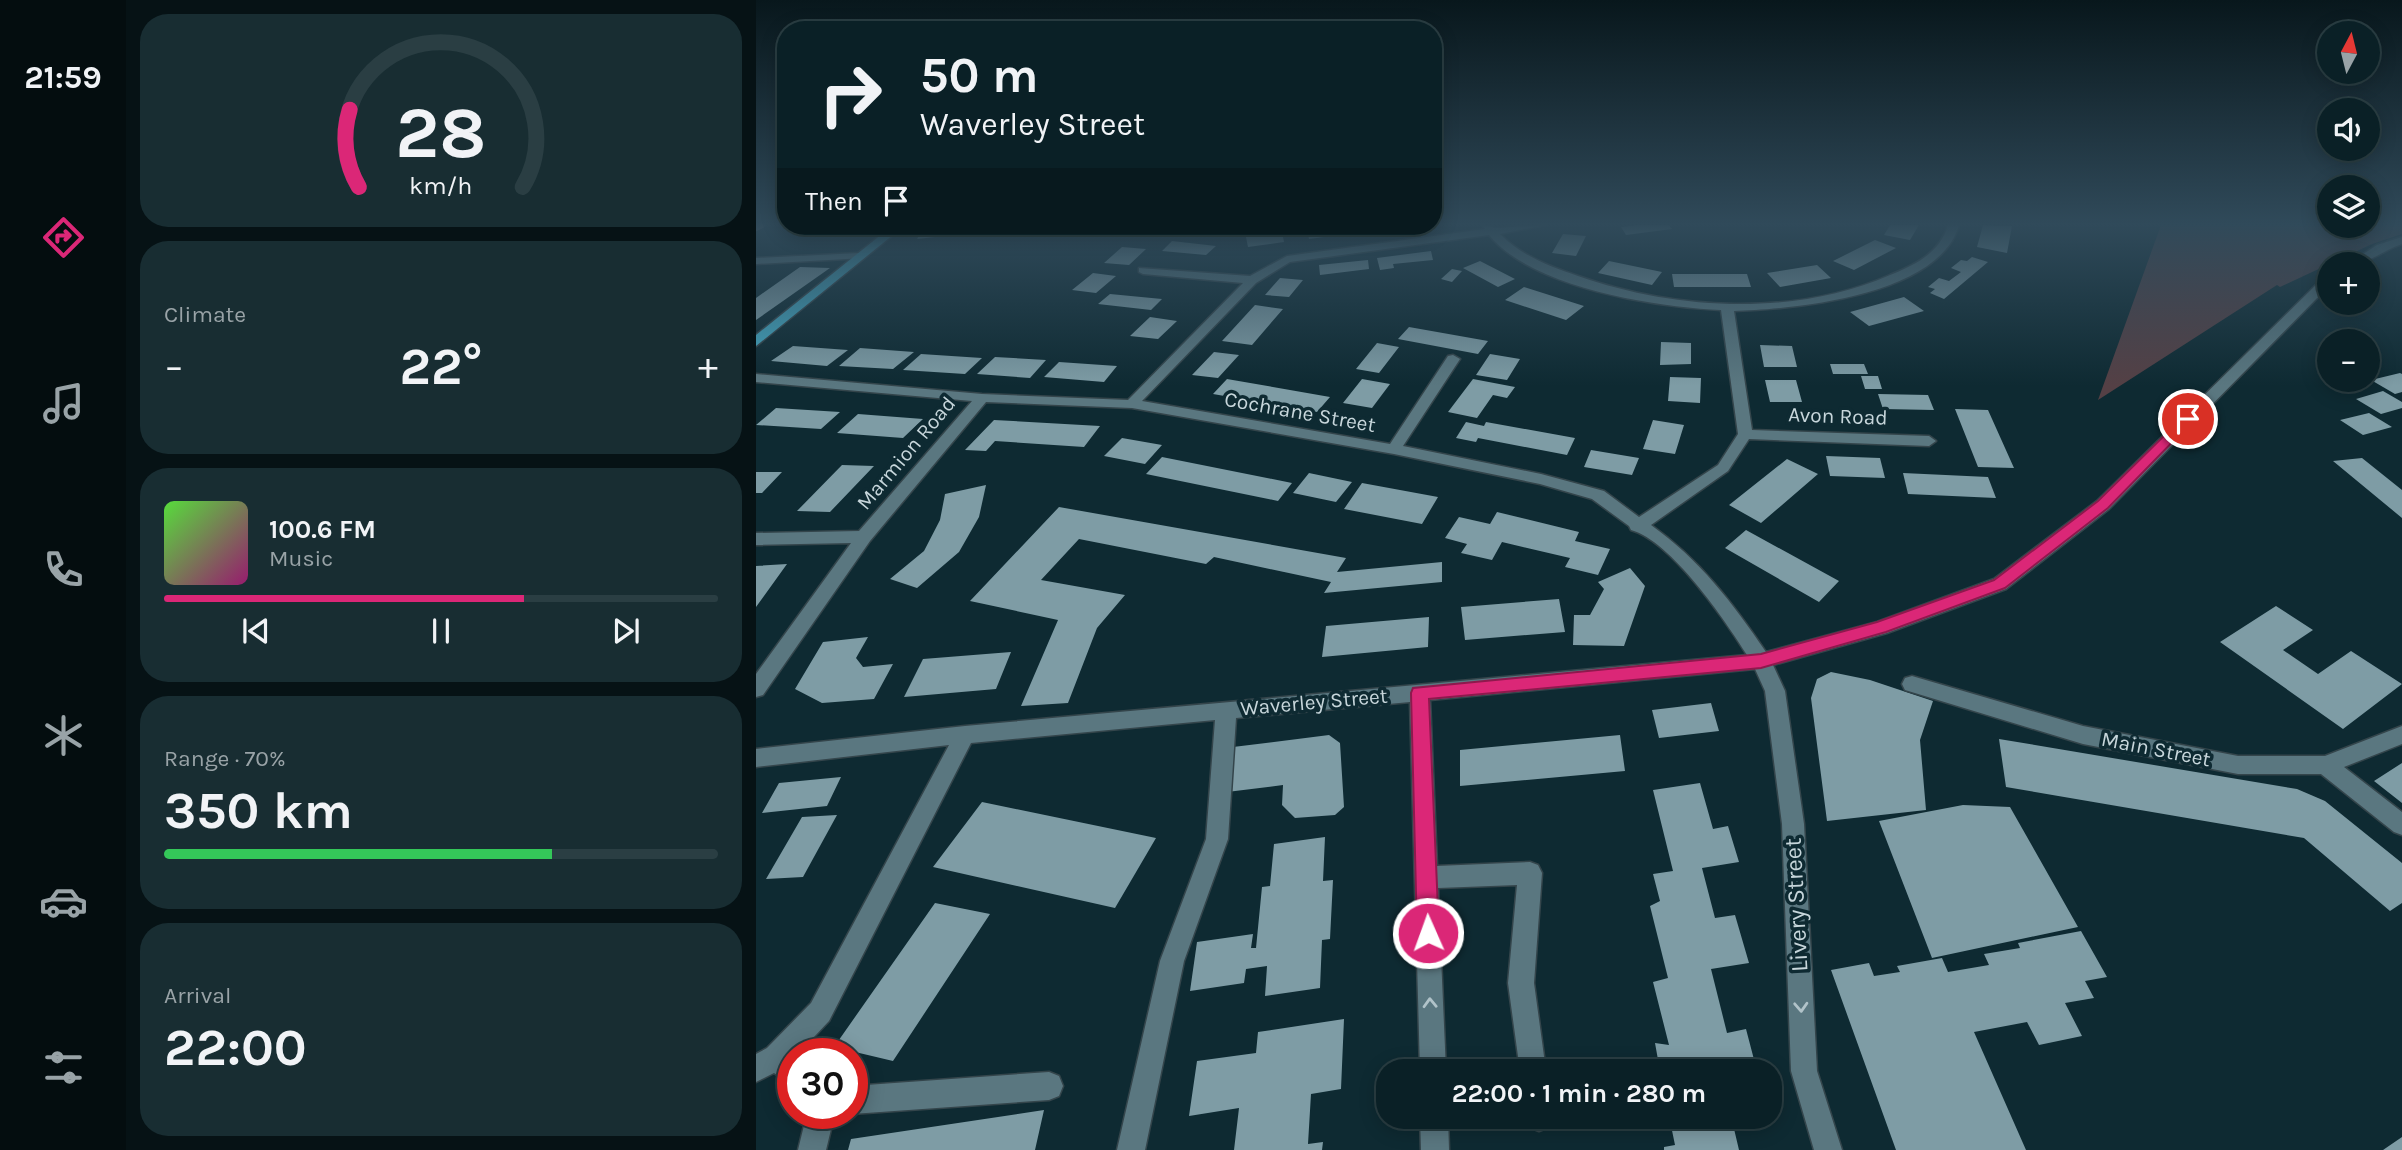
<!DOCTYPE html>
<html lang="en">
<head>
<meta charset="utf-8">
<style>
  body { margin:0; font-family:Karla,sans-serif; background:#182d32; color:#f1f3f6; height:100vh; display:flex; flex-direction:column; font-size:26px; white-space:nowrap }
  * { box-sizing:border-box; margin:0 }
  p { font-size:23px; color:#99a3a7 }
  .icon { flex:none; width:38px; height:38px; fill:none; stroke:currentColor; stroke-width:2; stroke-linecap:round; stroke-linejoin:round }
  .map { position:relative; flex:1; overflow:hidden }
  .details { display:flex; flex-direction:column; gap:14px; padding:14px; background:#061215; width:630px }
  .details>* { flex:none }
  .hud { position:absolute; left:21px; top:21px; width:665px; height:214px; border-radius:28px; box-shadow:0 4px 18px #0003,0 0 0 2px #2a3e43; background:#0a2026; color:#f1f3f6; overflow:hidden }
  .needle { width:46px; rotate:7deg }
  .fabs { position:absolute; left:1561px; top:21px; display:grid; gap:14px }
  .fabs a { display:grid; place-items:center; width:63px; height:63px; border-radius:50%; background:#0a2026; box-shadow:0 4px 18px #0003,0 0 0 2px #2a3e43; font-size:35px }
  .speed { position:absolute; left:21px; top:1038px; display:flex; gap:14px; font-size:35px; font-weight:700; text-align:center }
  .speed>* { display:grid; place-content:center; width:91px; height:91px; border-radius:50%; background:#0a2026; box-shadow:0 4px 18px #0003,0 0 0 2px #2a3e43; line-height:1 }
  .speed .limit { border:10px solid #d22; background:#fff; color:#111 }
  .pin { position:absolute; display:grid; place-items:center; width:60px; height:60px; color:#fff; margin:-30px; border:4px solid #fff; border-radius:50%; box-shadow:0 2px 7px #0007 }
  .me { position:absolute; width:77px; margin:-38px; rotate:358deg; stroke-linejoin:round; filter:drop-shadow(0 0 5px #0008) }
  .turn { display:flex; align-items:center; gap:24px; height:147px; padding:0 28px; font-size:32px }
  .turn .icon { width:91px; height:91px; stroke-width:2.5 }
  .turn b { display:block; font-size:49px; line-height:60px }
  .then { display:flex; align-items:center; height:66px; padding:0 28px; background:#0003; gap:14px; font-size:26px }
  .big { font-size:52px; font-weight:700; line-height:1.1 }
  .details .card { flex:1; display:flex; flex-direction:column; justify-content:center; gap:10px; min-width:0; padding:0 24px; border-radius:28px; background:#182d32 }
  .details .dial { align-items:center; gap:0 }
  .dial svg { height:182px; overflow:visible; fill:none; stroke:#2a3e43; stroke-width:7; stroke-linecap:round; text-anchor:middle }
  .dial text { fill:#f1f3f6; stroke:none }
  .song { display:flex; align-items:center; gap:21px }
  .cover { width:84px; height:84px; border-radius:10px; background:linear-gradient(135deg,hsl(110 70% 55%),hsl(320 70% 35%)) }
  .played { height:7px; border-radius:4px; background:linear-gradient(90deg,#db2777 65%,#2a3e43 65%) }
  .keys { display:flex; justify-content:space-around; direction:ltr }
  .heat { display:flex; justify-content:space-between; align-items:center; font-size:38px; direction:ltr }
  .charge { height:10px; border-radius:5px; background:linear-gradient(90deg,#34c759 70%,#2a3e43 0) }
  .trip { position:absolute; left:620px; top:1059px; width:406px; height:70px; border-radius:28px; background:#0a2026; box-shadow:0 4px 18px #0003,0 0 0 2px #2a3e43; font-weight:700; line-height:70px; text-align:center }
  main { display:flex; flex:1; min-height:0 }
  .tabs { display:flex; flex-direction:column; width:126px; justify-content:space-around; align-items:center; background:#040d0f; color:#99a3a7 }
  .tabs .icon { width:49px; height:49px }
  .tabs .active { color:#db2777 }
  .tabs b { font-size:32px; color:#f1f3f6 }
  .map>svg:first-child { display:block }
</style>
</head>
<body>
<main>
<nav class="tabs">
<b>21:59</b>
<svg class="icon active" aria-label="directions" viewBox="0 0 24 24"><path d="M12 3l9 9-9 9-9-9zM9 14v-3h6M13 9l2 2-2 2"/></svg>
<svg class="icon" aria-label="music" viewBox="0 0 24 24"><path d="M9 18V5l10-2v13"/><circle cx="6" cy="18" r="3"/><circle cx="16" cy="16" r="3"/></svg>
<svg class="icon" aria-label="phone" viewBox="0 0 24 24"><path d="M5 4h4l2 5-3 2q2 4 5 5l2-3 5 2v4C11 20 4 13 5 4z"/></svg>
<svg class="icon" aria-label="climate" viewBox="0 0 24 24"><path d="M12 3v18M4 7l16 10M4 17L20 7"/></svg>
<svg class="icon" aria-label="car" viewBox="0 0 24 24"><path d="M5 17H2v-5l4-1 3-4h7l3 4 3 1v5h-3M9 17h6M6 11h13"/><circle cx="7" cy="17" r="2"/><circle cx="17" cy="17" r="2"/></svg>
<svg class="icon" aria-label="filters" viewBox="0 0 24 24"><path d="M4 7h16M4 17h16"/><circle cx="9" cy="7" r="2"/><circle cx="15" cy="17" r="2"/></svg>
</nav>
<section class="details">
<div class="card dial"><svg viewBox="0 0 100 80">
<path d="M14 69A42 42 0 1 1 86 69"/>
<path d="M14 69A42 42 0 0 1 10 35" stroke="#db2777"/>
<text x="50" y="56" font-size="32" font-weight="700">28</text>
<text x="50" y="72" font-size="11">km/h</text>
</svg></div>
<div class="card"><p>Climate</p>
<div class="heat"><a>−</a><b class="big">22°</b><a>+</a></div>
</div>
<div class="card">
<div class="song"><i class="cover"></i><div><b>100.6 FM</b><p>Music</p></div></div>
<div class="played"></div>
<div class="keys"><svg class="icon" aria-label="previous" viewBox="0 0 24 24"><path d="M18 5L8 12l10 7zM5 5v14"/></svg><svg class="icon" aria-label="pause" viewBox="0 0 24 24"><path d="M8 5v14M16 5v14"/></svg><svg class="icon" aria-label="next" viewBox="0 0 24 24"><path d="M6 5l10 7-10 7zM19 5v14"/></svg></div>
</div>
<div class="card"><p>Range · 70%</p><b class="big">350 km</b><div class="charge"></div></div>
<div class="card"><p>Arrival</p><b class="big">22:00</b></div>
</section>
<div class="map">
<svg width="1646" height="1150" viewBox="0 0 1646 1150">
  <rect width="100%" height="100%" fill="#0e2a32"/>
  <!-- green -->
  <path fill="#544045" d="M1405 225H1646V234L1616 244 1524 287 1521 285 1342 400Z"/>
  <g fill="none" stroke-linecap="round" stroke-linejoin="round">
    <!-- stream -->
    <path stroke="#928188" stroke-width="6" d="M0 228 6 225"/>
  </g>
  <!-- building -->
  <path fill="#7e9ca5" d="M880 225H913L916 229 870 235 865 227Z
    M1134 225H1163L1154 240 1128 235Z
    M1227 225 1256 226 1251 253 1221 247Z
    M88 226H112L98 237 74 236Z
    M582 226H597L599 233 553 239 551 230Z
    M192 227 188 236 161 239 166 230Z
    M526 232 528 242 492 247 490 237Z
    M807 234 830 236 820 256 796 253Z
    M1119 240 1140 248 1098 270 1077 261Z
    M416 241 460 246 450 255 406 251Z
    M366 247 390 249 373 265 348 263Z
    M675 251 677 260 637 264 638 268 624 270 621 258Z
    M1216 257 1232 262 1188 299 1174 293 1179 289 1172 287 1183 278 1193 281 1205 272 1195 268 1205 260 1211 261Z
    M612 260 613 269 564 275 563 265Z
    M724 261 759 279 742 287 707 268Z
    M853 261 906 272 896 285 842 273Z
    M1061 265 1075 278 1024 287 1011 273Z
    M44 267 74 268 0 320V298Z
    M696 269 706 271 696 282 685 279Z
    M337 273 360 276 340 293 316 290Z
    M916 274H991L995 287H918Z
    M524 278 547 280 533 297 509 295Z
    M768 287 828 306 810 320 749 300Z
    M354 294 406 299 395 310 342 304Z
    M1148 297 1168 311 1113 326 1094 312Z
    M499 305 527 309 496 345 466 341Z
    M394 317 421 321 402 339 374 336Z
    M653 327 732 341 722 354 642 339Z
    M905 342 935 343V364L904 365Z
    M621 343 643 347 623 373 600 369Z
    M1004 345 1036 346 1041 367H1008Z
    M37 346 92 350 71 366 15 361Z
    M104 348 158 352 137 369 83 366Z
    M458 352 483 355 462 378 436 375Z
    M165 354 226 358 209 374 147 370Z
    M734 354 764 359 751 380 720 375Z
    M239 357 290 360 274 378 221 374Z
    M303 362 361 366 348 382 288 377Z
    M1074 364H1108L1112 374H1077Z
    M1644 373 1646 374V392L1639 394 1615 380Z
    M1105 376H1122L1126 389H1109Z
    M914 377 945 378 944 403 912 401Z
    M471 379 574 397 561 412 457 394Z
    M606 379 634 384 616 408 587 403Z
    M717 379 759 387 751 398 737 395 721 418 692 412Z
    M1009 380H1040L1046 402H1014Z
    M1627 391 1646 402V408L1625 414 1600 399Z
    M1122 394 1172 395 1178 410 1127 409Z
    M20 408 84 412 65 429 0 425Z
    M1199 409 1232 410 1258 468 1222 467Z
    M1613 413 1636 427 1607 435 1584 420Z
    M102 414 167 419 147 438 81 433Z
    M238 420 344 426 328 447 239 441 230 451 209 450Z
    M897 420 928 425 919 454 887 449Z
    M710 422 728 426 730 422 819 438 811 455 722 438 720 442 700 438Z
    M366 438 406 445 389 464 348 456Z
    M835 450 883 458 876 475 828 467Z
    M1070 456 1124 458 1129 478 1074 476Z
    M406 457 536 483 522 501 390 474Z
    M1606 458 1646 490V518L1577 461Z
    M1031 459 1062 474 1005 523 973 505Z
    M86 465 118 466 74 512 41 511Z
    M0 472H26L6 493H0Z
    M553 473 596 482 580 502 537 493Z
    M1147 473 1232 477 1240 498 1152 494Z
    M606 483 682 497 666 524 588 509Z
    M230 485 223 517 203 552 161 588 134 579 168 551 184 520 189 494Z
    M303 507 590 558 581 572 686 562V582L568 593 575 582 458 557 450 564 323 539 285 580 369 595 341 628 312 703 265 706 302 620 214 601Z
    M741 512 823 532 819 541 854 549 842 575 809 567 814 558 746 542 736 560 705 553 711 544 689 538 703 517 734 524Z
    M990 530 1083 581 1063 602 969 548Z
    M31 564 0 607V566Z
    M874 568 889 586 868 646 817 645 818 615H834L848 589 842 582Z
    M803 599 809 632 709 640 705 607Z
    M1520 606 1557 630 1527 650 1562 674 1595 651 1646 684 1587 729 1464 642Z
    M673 617 672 647 566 657 570 626Z
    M112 637 100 658 107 667 137 664 118 699 66 703 39 689 67 642Z
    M255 652 240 689 148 697 167 659Z
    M1075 672 1114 680 1177 701 1164 740 1170 810 1071 821 1055 698 1061 679Z
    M955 703 963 731 903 738 896 710Z
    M573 735 584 743 588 807 579 815 539 818 526 805 527 785 471 792 477 747Z
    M864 735 869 771 704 786V750Z
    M1243 739 1541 789 1569 801 1646 863V903L1634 911 1548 838 1250 787Z
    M1646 763V803L1618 781Z
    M85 777 71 806 6 813 23 783Z
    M944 783 957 829 972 826 983 862 946 868 959 918 979 915 993 963 955 969 971 1033 990 1029 1001 1071H904L899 1043 913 1045 897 982 912 978 894 906 904 901 897 874 917 871 897 790Z
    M226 802 400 838 359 908 177 867Z
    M1207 805 1254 807 1322 927 1176 958 1123 821Z
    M81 815 47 877 10 879 46 817Z
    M569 837 567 881 577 880 574 939 566 940 564 988 509 996 511 966 490 969 488 983 434 991 441 942 497 934 495 948H500L506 887 514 886 518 844Z
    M179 903 234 914 137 1061 78 1047Z
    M1325 931 1351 977 1329 981 1338 998 1309 1003 1326 1036 1283 1045 1271 1022 1218 1032 1270 1150H1140L1075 970 1113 963 1118 976 1144 972 1141 966 1186 958 1192 972 1233 965 1228 954 1264 948 1262 943Z
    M588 1019 585 1089 555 1094 552 1144 567 1142 566 1150H478L483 1108 433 1116 441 1061 500 1053 502 1032Z
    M288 1110 279 1150H92L95 1139Z
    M913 1116H975L983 1150H908V1147L919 1145Z
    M1646 1137V1150H1627Z"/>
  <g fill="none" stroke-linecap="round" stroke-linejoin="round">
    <defs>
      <path id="minor" d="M727 225 739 228 789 225 744 234C766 256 793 266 822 276 919 310 1038 317 1134 275 1159 265 1184 253 1192 225H1203C1183 296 1039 309 978 311L996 430 1173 436 1180 441 1173 446 993 439 972 471 895 525C944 560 976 602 1010 652L1121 622 1238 579 1341 501 1569 276 1573 275V286L1353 509 1250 589 1131 633 1017 665 1029 691 1048 824 1061 1071 1086 1150H1058L1035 1071 1026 824 1009 691 999 669 674 700 681 866 774 862 782 865 786 873 778 983 790 1071H764L752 983 761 885 682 888 690 1071H664L654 702 480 718 472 839 428 961 389 1150H361L404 961 450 839 459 720 215 743 73 1021 42 1054H37V1086L18 1073 0 1082V1054L11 1048 55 1003 193 745 0 767V749L209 726 991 655C969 620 915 541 875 530L873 526 836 499 784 484 638 454 376 408 230 402 114 541 7 695 0 697V674L95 543 0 545V533L103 531 216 401 0 382V374L226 394 372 400 487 283 387 274 383 272V268L494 276 531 256 729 229ZM733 235C776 288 900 307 965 310L982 434 962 465 883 517 848 491 785 474 647 446 704 359 697 355 692 356 634 444 386 401 500 283 534 262Z
        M1646 237V244C1627 250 1612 265 1592 264L1621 245Z
        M104 253 110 256 108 258 0 264V258Z
        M1156 676 1327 726 1482 756H1569L1646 726V744L1588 767 1646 812V835L1638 832 1565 774H1482L1327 744 1149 690 1146 684 1149 678Z
        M293 1072 303 1076 307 1086 303 1096 293 1100 96 1114 94 1113 96 1086Z
        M51 1113H79L70 1150H42Z
        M664 1116H692L693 1150H665Z
        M769 1116H797V1117L793 1127 783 1131 773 1127Z"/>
      <path id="major" d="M136 226H148L0 346V335Z"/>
    </defs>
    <!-- minor casing -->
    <use href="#minor" stroke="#34454b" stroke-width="3"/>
    <!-- major casing -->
    <use href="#major" stroke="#34454b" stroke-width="3"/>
    <!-- minor -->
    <use href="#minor" fill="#5a7780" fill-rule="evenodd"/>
    <!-- major -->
    <use href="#major" fill="#44a7c1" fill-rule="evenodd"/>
  </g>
  <!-- one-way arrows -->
  <defs><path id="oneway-chevron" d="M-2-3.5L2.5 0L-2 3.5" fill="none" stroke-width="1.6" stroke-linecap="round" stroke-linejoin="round" transform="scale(1.75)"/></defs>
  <g stroke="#b1c3c9">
    <use href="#oneway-chevron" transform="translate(674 1003) rotate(-92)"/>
    <use href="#oneway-chevron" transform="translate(1045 1007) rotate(87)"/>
  </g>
  <!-- sky -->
  <linearGradient id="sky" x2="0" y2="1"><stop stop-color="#08171c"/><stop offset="0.58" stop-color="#304a5a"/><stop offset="1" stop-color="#304a5a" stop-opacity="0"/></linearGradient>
  <rect width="1646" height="386" fill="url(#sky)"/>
  <!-- route -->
  <path fill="#db2777" stroke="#8e194d" stroke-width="2" d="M1432 415 1436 417V422L1352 508 1249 588 1130 632 1005 668 673 699 683 933 680 941 672 944 664 941 661 933 655 693 657 688 1005 654 1121 622 1238 580 1342 501 1427 417Z"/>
  <g text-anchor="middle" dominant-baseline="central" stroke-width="7" stroke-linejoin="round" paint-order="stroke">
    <!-- street labels -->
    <g font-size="21" fill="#c7d6db" stroke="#0e2a32">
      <text transform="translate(544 412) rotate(10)">Cochrane Street</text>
      <text transform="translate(1082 416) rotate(2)">Avon Road</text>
      <text transform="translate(150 453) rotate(-50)">Marmion Road</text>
      <text transform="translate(558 702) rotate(-5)">Waverley Street</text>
      <text transform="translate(1400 749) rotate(11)">Main Street</text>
    </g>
    <!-- near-street labels -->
    <g font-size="24" fill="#c7d6db" stroke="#0e2a32">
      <text transform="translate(1040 905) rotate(-93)">Livery Street</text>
    </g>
  </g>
</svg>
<div class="fabs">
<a><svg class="needle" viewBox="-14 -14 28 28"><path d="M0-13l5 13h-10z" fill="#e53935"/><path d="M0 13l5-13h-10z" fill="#99a3a7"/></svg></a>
<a><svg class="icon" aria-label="sound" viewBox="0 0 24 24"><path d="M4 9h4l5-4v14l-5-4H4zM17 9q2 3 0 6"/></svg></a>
<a><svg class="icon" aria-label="layers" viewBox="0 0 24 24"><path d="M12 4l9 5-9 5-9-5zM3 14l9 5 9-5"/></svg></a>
<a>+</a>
<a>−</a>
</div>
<div class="speed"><div class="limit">30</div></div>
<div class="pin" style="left:1432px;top:419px;background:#d93025"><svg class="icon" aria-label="arrive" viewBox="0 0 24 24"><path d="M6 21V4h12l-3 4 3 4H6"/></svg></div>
<svg class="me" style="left:672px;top:933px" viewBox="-20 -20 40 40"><circle r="17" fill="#db2777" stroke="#fff" stroke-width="3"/><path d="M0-11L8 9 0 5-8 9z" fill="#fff"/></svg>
<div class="trip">22:00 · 1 min · 280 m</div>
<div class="hud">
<div class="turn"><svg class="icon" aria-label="right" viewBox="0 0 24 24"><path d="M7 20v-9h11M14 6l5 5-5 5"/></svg><div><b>50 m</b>Waverley Street</div></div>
<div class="then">Then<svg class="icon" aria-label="arrive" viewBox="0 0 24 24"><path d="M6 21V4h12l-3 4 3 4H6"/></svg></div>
</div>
</div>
</main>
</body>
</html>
